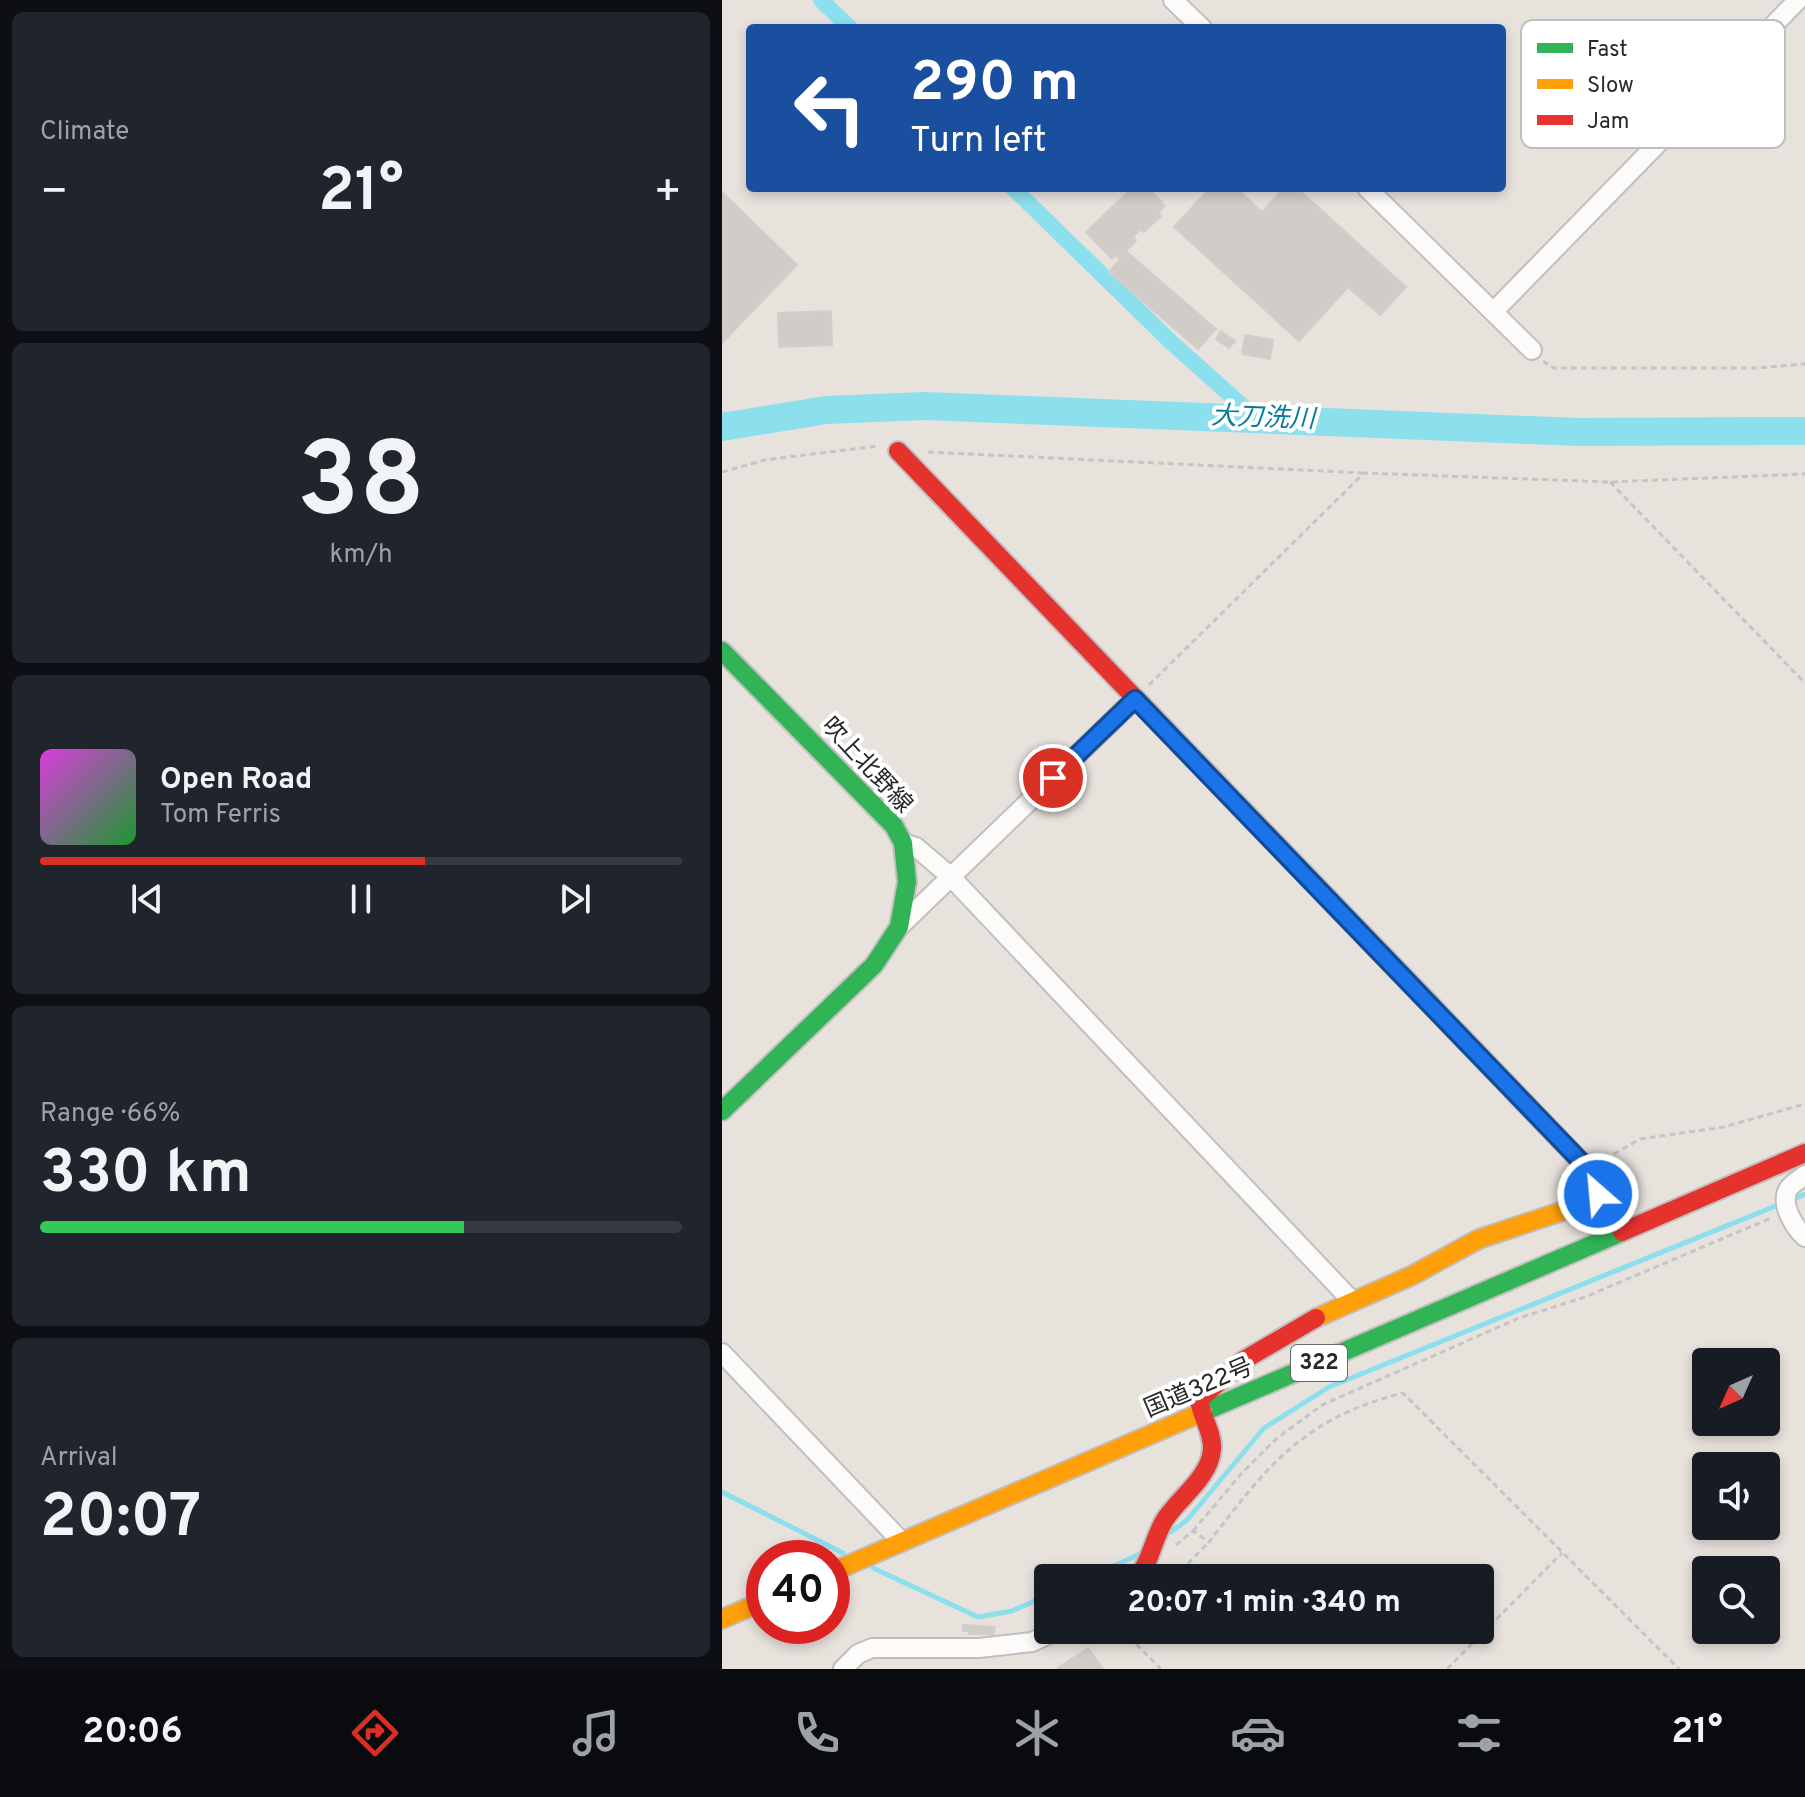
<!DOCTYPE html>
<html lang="en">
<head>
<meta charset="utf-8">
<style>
  body { margin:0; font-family:Overpass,"Noto Sans JP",sans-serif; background:#20242c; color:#f1f3f6; height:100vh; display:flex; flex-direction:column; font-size:30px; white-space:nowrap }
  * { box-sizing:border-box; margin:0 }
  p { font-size:26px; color:#9ea1a6 }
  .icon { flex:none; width:44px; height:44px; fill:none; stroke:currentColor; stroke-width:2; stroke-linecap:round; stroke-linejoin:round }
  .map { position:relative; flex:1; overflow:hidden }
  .panel { display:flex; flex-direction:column; gap:12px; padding:12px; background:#0d0f14; width:722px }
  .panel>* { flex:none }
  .hud { position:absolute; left:24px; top:24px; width:760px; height:168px; border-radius:8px; box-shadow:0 4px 12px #0003; background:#1a4fa0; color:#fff; overflow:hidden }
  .needle { width:52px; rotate:225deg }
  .controls { position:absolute; left:970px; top:1348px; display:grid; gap:16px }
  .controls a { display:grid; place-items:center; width:88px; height:88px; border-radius:8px; background:#171b24; box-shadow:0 4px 12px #0003; font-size:40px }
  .speed { position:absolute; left:24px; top:1540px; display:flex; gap:16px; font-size:40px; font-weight:700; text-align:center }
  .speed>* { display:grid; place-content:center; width:104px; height:104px; border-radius:50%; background:#171b24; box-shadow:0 4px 12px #0003; line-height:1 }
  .speed .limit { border:12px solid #d22; background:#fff; color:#111 }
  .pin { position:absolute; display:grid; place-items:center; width:68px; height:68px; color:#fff; margin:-34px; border:4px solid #fff; border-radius:50%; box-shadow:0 2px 8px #0007 }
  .me { position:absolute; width:88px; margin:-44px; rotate:333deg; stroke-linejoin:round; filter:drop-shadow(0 0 6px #0008) }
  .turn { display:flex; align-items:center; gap:28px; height:168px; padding:0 32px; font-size:36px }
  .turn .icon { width:104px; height:104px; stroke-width:2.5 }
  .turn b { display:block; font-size:56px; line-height:68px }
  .big { font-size:60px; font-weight:700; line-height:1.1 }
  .panel .tile { flex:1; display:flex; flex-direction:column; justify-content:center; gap:12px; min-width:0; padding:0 28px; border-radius:12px; background:#20242c }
  .panel .dial { align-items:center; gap:0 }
  .dial b { font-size:104px; line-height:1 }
  .song { display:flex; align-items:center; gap:24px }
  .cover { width:96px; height:96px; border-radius:12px; background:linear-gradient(135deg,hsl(300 70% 55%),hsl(130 70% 35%)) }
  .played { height:8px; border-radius:4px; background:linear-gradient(90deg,#d93025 60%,#363941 60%) }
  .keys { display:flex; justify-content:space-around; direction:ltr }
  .heat { display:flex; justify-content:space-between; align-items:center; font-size:44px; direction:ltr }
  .charge { height:12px; border-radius:6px; background:linear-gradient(90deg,#34c759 66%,#363941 0) }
  .trip { position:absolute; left:312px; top:1564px; width:460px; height:80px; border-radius:8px; background:#171b24; box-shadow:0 4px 12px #0003; font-weight:700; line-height:80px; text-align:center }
  .menu { display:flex; height:128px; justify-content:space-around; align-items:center; background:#090b0e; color:#9ea1a6 }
  .menu .icon { width:56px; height:56px }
  .menu .selected { color:#d93025 }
  .menu b { font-size:36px; color:#f1f3f6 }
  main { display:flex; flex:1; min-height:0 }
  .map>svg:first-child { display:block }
</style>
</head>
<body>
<main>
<section class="panel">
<div class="tile"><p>Climate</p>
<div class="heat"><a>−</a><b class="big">21°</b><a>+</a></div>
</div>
<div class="tile dial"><b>38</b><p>km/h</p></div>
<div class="tile">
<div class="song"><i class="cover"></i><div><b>Open Road</b><p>Tom Ferris</p></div></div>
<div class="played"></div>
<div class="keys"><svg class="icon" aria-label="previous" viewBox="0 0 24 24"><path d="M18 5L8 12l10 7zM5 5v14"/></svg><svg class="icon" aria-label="pause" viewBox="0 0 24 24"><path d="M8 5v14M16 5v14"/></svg><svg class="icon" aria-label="next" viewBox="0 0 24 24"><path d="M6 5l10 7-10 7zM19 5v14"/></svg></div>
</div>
<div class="tile"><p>Range · 66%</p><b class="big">330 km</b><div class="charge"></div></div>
<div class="tile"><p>Arrival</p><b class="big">20:07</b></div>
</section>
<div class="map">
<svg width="1083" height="1669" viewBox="0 0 1083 1669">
  <rect width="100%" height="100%" fill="#e8e2dd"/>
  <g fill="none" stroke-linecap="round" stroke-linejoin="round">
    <!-- stream -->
    <path stroke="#8cdfed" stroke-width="5" d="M1070 1200 1083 1194
      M0 1492 121 1553
      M449 1532 465 1520 542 1428 607 1387 1061 1203
      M151 1568 256 1617 290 1611 326 1595
      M365 1578 418 1554"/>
    <!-- canal -->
    <path stroke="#8cdfed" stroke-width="16" d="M99 0 128 28
      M291 188 449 342 535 419"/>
    <!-- river -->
    <path stroke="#8cdfed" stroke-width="28" d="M0 427 104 410 203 406 857 432 1083 431"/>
  </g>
  <!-- building -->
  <path fill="#d0ccc8" stroke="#d3ceca" stroke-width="2" d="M410 188H427L443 206 436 213 439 216 422 232 419 229 411 237 414 241 397 258 394 255 390 259 364 232Z
    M488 188H514L540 212 562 188H575L684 287 658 315 626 287 577 341 452 227Z
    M0 192 75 265 0 343Z
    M405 252 494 329 476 349 387 272Z
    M109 311 110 345 57 347 56 313Z
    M499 331 513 341 507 348 494 339Z
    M523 335 551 340 548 359 520 354Z
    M241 1625 273 1627 272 1634H247L248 1631H241Z
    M366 1648 381 1669H337L336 1668Z"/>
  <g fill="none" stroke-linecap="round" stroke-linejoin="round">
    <defs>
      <path id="street" d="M451 0 480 28
        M645 188 810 350
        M772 311 1076 0
        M181 843 194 847 229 877 630 1301
        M177 927 413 699
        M1083 1175C1078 1179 1071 1183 1067 1188 1057 1203 1072 1227 1083 1237
        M0 1353 180 1542
        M121 1669 136 1654 150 1648H257L310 1642 336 1630"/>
      <path id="fast" d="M0 651 172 826 181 843 185 882 177 927 152 965 0 1111
        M414 699 708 1004
        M481 1412 900 1232"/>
      <path id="slow" d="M594 1318 691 1275 757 1239 868 1202 876 1194 878 1185 866 1169 708 1004
        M110 1572 481 1412
        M0 1619 42 1601"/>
      <path id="jam" d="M176 451 414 699
        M900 1232 1083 1153
        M415 1578C429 1561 431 1540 442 1521 456 1498 488 1478 490 1449 491 1432 479 1416 477 1400L522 1360 594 1318"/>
    </defs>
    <!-- street casing -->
    <use href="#street" stroke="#c0bfbf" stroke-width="22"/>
    <!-- fast casing -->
    <use href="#fast" stroke="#c0bfbf" stroke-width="22"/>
    <!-- slow casing -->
    <use href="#slow" stroke="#c0bfbf" stroke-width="22"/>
    <!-- jam casing -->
    <use href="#jam" stroke="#c0bfbf" stroke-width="22"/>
    <!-- path -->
    <path stroke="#c6c5c5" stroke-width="3" stroke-dasharray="6 4" stroke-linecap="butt" d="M821 361 831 368H1035L1083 364
      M206 452 642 473
      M0 472 43 460 155 446
      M888 482 1083 683
      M427 685 642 473 888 482 1083 474
      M883 1159 918 1139 1002 1127 1083 1104
      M471 1531 519 1474 554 1439 600 1405 797 1318 863 1297 1049 1218
      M454 1545 471 1531 487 1542C546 1465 582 1418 681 1393L957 1669
      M452 1578 487 1542
      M400 1630 439 1669
      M725 1669 840 1553"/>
    <!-- street -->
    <use href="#street" stroke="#fcfbfa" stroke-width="18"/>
    <!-- fast -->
    <use href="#fast" stroke="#30b455" stroke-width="18"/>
    <!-- slow -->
    <use href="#slow" stroke="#ff9f0a" stroke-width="18"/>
    <!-- jam -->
    <use href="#jam" stroke="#e5322d" stroke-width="18"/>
  </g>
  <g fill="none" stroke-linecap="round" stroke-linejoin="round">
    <defs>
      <path id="route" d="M331 778 413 699 874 1177 878 1185 876 1194"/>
    </defs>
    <!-- route casing -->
    <use href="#route" stroke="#114b97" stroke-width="20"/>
    <!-- route -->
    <use href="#route" stroke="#1a73e8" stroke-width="14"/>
  </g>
  <g text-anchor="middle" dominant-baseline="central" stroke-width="8" stroke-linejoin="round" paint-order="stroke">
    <!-- shield labels -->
    <rect fill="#fff" stroke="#686868" stroke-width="2" x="569" y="1345" width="56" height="36" rx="6"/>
    <g font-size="22" font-weight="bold" fill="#282828">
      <text x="597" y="1363">322</text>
    </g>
    <!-- street labels -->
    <g font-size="24" fill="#282828" stroke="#fff">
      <text transform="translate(144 766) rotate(47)">吹上北野線</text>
      <text transform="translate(477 1389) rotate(-23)">国道322号</text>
    </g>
    <!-- water labels -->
    <g font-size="26" font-style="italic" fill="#077a9d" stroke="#fff">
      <text transform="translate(541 419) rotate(2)">大刀洗川</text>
    </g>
  </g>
  <!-- legend -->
  <rect x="799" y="20" width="264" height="128" rx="12" fill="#fff" stroke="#bebebe" stroke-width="2"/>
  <rect x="815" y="43" width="36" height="10" fill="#30b455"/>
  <rect x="815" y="79" width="36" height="10" fill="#ff9f0a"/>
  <rect x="815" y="115" width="36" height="10" fill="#e5322d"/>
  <g font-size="22" fill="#282828">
    <text x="865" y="56">Fast</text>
    <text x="865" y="92">Slow</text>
    <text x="865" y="128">Jam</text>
  </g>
</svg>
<div class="controls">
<a><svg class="needle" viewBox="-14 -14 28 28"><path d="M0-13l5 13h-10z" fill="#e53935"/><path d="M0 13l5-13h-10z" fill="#9ea1a6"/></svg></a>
<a><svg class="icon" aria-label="sound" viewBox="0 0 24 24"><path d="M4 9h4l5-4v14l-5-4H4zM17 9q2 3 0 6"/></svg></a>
<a><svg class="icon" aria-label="search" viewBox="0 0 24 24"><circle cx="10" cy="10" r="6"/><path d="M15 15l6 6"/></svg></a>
</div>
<div class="speed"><div class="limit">40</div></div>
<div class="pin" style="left:331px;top:778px;background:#d93025"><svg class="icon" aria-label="arrive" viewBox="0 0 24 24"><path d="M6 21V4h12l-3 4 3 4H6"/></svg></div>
<svg class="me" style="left:876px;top:1194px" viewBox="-20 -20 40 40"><circle r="17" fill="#1a73e8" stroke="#fff" stroke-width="3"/><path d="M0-11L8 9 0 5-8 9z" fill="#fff"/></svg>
<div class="trip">20:07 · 1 min · 340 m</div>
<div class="hud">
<div class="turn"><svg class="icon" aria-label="left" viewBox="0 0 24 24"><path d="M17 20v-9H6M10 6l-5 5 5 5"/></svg><div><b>290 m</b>Turn left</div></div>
</div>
</div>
</main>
<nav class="menu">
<b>20:06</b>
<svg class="icon selected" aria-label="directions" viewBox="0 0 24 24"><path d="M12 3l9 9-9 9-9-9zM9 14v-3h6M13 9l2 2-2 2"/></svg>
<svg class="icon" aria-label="music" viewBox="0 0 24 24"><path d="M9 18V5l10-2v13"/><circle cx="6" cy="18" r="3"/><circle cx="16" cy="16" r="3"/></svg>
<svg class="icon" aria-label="phone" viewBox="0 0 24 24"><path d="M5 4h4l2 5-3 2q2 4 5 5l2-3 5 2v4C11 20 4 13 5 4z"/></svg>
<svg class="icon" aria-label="climate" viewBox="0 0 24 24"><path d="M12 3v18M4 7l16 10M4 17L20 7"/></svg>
<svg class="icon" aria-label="car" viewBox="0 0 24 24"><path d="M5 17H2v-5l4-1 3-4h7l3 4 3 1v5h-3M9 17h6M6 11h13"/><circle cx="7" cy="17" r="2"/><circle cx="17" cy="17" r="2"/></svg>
<svg class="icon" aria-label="filters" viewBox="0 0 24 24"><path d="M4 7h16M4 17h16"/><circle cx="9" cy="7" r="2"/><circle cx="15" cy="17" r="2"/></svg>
<b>21°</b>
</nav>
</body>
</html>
